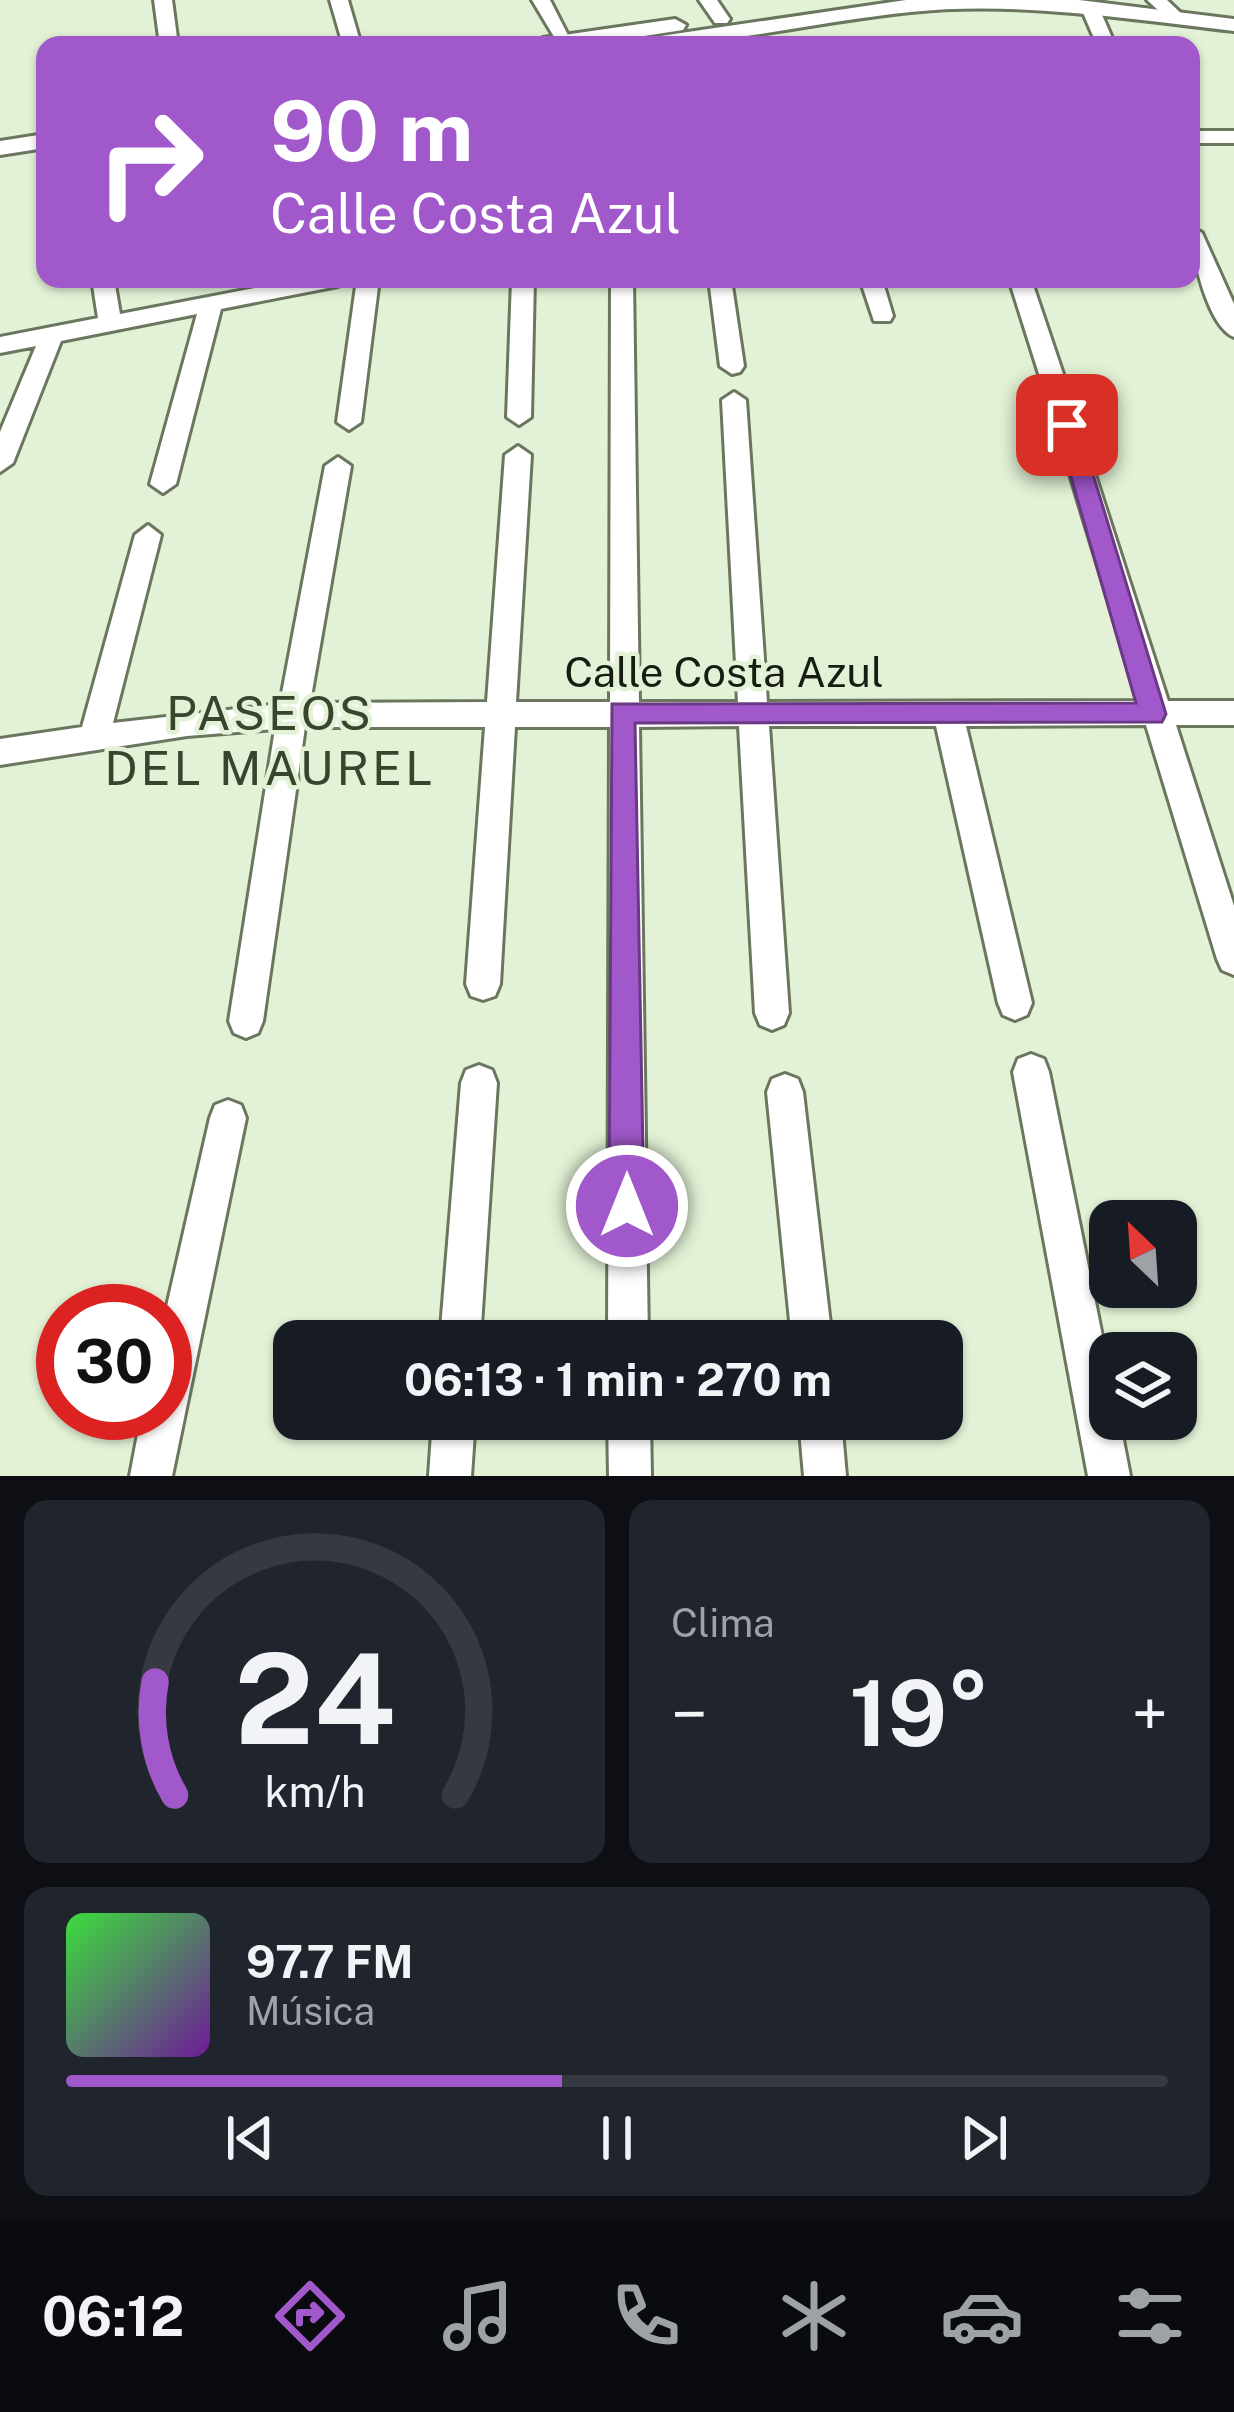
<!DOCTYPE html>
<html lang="es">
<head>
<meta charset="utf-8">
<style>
  body { margin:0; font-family:"Public Sans",sans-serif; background:#20242c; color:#f1f3f6; height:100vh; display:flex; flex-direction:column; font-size:45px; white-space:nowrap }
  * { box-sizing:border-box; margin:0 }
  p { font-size:39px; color:#9ea1a6 }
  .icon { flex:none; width:66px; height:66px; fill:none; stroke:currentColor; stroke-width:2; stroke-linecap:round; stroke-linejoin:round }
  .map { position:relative; height:1476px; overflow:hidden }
  .panel { display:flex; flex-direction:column; gap:24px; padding:24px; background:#0d0f14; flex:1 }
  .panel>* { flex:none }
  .top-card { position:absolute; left:36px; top:36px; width:1164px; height:252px; border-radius:24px; box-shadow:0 3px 9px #0004; background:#a158cb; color:#fff; overflow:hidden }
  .needle { width:78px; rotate:335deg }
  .tools { position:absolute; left:1089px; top:1200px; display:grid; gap:24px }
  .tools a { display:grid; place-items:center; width:108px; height:108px; border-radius:24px; background:#171b24; box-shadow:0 3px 9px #0004; font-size:60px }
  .speed { position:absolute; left:36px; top:1284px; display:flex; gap:24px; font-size:60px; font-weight:700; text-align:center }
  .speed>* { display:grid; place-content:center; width:156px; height:156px; border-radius:50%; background:#171b24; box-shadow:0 3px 9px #0004; line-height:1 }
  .speed .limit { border:18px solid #d22; background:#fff; color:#111 }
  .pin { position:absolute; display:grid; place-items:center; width:102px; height:102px; color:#fff; margin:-51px; border-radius:24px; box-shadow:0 6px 18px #0006 }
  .me { position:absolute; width:132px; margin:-66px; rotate:0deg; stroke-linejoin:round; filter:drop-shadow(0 0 9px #0008) }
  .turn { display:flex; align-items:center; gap:42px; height:252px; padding:0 36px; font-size:54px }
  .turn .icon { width:156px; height:156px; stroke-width:2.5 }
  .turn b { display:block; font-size:84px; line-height:102px }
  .big { font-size:90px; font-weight:700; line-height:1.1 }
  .panel .widget { flex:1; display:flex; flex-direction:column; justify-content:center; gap:18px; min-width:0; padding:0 42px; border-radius:24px; background:#20242c }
  .panel .dial { align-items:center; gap:0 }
  .dial svg { height:312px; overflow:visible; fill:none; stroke:#363941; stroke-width:7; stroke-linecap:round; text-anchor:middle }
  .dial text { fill:#f1f3f6; stroke:none }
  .song { display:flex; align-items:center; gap:36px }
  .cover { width:144px; height:144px; border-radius:18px; background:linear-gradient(135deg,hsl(120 70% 55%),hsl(280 70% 35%)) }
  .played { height:12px; border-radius:6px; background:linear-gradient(90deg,#a158cb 45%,#363941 45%) }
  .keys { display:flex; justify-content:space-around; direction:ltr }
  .heat { display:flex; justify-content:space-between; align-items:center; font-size:66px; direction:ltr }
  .panel .tiles { flex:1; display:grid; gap:24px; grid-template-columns:1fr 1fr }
  .widget:last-child { grid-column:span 2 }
  .trip { position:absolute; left:273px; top:1320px; width:690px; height:120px; border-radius:24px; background:#171b24; box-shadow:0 3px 9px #0004; font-weight:700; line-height:120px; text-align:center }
  .dock { display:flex; height:192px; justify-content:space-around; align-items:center; background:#090b0e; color:#9ea1a6 }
  .dock .icon { width:84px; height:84px }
  .dock .active { color:#a158cb }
  .dock b { font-size:54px; color:#f1f3f6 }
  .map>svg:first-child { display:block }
</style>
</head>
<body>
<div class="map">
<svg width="1234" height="1476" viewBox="0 0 1234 1476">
  <rect width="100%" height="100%" fill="#e3f2d6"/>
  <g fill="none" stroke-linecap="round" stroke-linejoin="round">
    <defs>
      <path id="minor" d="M154 0H172L178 45H160Z
        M330 0H348L361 45H343Z
        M532 0H550L573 45H559Z
        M699 0H717L730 19 727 23H715Z
        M1147 0H1167L1186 18 1171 22Z
        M1090 3 1099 8 1115 45H1097L1081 8Z
        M1191 131H1234V143H1191Z
        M1191 227 1202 233 1234 304V337C1208 327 1191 254 1191 227Z
        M92 279H114L120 314 302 279H349L338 286 221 309 176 484 163 493 150 484 197 314 61 341 13 463 0 472V432L36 346 0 353V337L98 318Z
        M357 279H379L361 422 349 430 337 422Z
        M512 279H534L531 417 519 425 507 417Z
        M611 279H633L639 702H738L722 400 734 392 746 400 767 702 1139 701 1055 425 1067 416 1079 425 1168 701H1234V725H1176L1234 906V975L1222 970 1217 959 1146 725 966 726 1032 1003 1027 1015 1015 1020 1003 1015 998 1003 936 726H769L789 1013 784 1025 772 1030 760 1025 755 1013 739 726 639 727 648 1341H608L610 727H515L500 984 495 996 483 1000 471 996 466 984 485 727H305L263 1021 258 1033 246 1038 234 1033 229 1021 275 729 187 736 0 765V739L82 727 135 535 148 525 161 535 113 723 280 704 325 466 338 457 351 466 310 703 487 702 505 455 518 446 531 455 516 702H610Z
        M709 279H731L744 366 740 372 732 374 720 366Z
        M860 279H882L893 316 890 321H874Z
        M1009 279H1031L1063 374 1059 380H1043L1039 374Z
        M1031 1054 1044 1059 1049 1072 1110 1376V1419H1119L1130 1476H1088L1013 1072 1018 1059Z
        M479 1065 492 1070 497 1083 480 1341H440L461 1083 466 1070Z
        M785 1074 798 1079 803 1092 832 1341H792L767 1092 772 1079Z
        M228 1100 241 1105 246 1118 172 1476H130L142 1413H165V1315L210 1118 215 1105Z
        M433 1419H475L471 1476H429Z
        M608 1419H650L651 1476H609Z
        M799 1419H841L846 1476H804Z"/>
      <path id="tertiary" d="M906 0H1079L1234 19V31C1129 19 1017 1 911 12 819 21 729 45 636 45L647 38Z
        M675 19 686 25 683 30 586 45H532L543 38Z
        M45 134V148L0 155V141Z"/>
    </defs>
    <!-- minor casing -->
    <use href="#minor" stroke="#6a775e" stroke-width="6"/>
    <!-- tertiary casing -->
    <use href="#tertiary" stroke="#6a775e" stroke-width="6"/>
    <!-- minor -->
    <use href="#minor" fill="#fff" fill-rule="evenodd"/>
    <!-- tertiary -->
    <use href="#tertiary" fill="#fff" fill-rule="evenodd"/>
  </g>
  <!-- route -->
  <path fill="#a158cb" stroke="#693984" stroke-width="3" d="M1067 418 1078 425 1166 714 1162 722 635 723 644 1206 639 1218 627 1224 615 1218 609 1206 612 704 1136 703 1056 425Z"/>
  <g text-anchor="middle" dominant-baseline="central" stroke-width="9" stroke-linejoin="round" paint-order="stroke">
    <!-- street labels -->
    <g font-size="42" fill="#171c12" stroke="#e3f2d6">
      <text x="724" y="671">Calle Costa Azul</text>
    </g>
    <!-- quarter labels -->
    <g font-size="48" letter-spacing="3" fill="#39442d" stroke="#e3f2d6">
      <text x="270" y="712">PASEOS<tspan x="270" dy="55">DEL MAUREL</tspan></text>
    </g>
  </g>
</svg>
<div class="tools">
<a><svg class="needle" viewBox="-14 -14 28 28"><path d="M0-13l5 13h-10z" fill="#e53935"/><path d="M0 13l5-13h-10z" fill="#9ea1a6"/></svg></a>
<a><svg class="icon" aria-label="layers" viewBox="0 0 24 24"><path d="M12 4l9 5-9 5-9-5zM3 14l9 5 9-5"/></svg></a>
</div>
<div class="speed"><div class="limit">30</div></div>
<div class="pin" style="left:1067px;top:425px;background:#d93025"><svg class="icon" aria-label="arrive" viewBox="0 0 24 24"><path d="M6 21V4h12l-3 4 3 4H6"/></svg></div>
<svg class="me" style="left:627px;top:1206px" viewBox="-20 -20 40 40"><circle r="17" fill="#a158cb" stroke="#fff" stroke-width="3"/><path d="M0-11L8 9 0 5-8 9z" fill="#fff"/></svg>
<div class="trip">06:13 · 1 min · 270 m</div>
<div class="top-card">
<div class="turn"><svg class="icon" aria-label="right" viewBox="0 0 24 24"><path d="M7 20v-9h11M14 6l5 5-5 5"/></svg><div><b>90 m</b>Calle Costa Azul</div></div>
</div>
</div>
<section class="panel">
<div class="tiles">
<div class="widget dial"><svg viewBox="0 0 100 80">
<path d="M14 69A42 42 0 1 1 86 69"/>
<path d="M14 69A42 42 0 0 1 9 40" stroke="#a158cb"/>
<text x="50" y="56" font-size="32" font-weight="700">24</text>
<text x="50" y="72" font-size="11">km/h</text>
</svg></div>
<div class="widget"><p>Clima</p>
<div class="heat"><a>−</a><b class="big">19°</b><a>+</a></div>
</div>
<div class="widget">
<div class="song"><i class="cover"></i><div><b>97.7 FM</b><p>Música</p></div></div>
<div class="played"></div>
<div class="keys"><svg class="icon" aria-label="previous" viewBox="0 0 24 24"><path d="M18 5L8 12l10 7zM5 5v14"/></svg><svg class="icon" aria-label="pause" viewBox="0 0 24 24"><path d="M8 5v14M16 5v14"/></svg><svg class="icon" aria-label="next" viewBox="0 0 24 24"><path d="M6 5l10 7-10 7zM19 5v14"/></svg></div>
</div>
</div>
</section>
<nav class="dock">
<b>06:12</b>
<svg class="icon active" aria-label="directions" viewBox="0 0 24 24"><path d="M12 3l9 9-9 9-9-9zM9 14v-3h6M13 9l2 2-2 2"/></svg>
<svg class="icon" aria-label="music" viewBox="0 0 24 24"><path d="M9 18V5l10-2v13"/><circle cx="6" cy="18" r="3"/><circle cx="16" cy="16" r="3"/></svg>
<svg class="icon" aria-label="phone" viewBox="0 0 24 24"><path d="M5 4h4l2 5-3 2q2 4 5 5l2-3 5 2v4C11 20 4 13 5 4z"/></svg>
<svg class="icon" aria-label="climate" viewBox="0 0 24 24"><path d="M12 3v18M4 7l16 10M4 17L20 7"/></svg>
<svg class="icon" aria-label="car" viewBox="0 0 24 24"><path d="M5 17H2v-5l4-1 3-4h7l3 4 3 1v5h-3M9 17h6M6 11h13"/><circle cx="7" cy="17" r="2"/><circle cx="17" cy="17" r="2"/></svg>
<svg class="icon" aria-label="filters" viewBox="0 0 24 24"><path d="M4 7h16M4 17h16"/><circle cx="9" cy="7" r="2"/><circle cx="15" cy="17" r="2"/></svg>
</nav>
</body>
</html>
